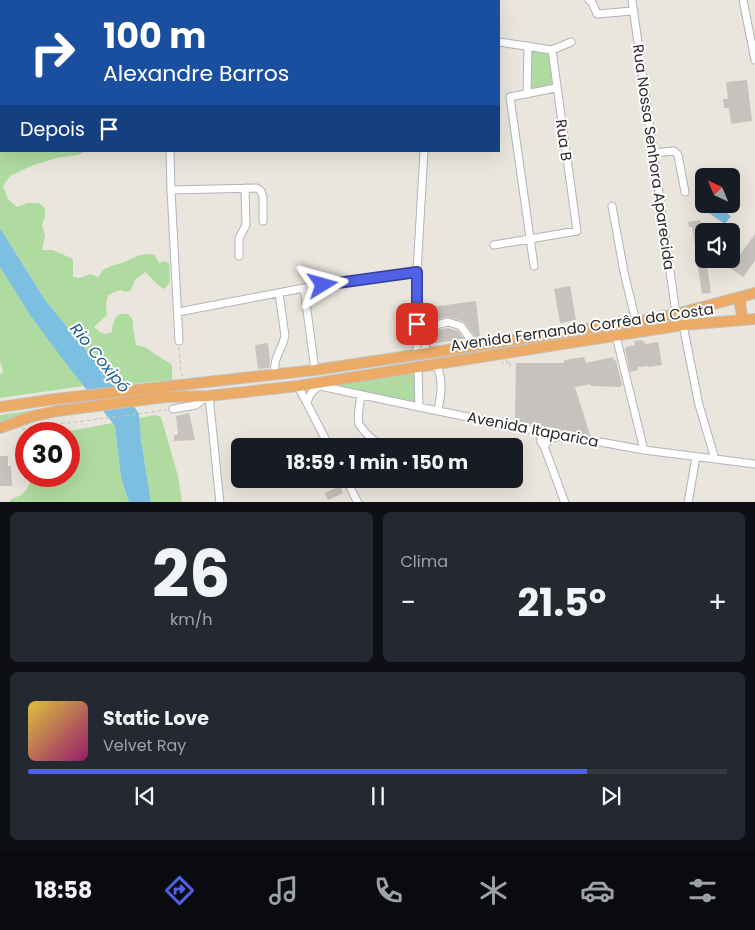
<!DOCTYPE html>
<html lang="pt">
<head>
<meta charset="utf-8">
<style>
  body { margin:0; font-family:Poppins,sans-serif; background:#242831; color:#f1f3f6; height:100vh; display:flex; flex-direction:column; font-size:19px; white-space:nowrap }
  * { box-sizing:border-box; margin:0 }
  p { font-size:16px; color:#9ea1a6 }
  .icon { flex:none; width:28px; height:28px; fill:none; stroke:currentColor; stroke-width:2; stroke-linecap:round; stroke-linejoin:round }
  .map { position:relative; height:502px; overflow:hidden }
  .panel { display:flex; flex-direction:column; gap:10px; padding:10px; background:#0d0f14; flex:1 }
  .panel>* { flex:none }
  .hud { position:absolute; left:0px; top:0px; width:500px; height:152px; box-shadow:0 5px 20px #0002; background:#1a4fa0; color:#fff; overflow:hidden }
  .needle { width:32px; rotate:316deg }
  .controls { position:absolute; left:695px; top:168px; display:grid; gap:10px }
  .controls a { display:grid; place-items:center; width:45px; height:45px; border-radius:8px; background:#171b24; box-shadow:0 5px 20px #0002; font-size:25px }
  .speed { position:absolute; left:15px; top:422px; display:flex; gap:10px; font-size:25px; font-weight:700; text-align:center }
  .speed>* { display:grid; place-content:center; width:65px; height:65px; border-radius:50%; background:#171b24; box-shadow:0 5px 20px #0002; line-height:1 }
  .speed .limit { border:8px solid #d22; background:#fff; color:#111 }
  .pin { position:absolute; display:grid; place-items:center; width:42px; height:42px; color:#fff; margin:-21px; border-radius:10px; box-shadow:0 2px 8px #0006 }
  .me { position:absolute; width:55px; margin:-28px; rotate:82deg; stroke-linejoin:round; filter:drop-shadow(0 0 4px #0008) }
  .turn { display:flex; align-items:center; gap:18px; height:105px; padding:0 20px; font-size:22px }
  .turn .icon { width:65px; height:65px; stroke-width:2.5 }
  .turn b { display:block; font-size:35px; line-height:42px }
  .then { display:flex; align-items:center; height:48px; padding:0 20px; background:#0003; gap:10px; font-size:19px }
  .big { font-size:38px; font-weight:700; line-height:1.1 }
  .panel .tile { flex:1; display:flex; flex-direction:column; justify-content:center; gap:8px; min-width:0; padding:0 18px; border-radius:8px; background:#242831 }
  .panel .dial { align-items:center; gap:0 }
  .dial b { font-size:65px; line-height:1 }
  .song { display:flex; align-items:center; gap:15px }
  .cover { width:60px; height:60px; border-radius:8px; background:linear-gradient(135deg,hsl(50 70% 55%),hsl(320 70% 35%)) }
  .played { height:5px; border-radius:2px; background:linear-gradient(90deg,#5061e5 80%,#363941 80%) }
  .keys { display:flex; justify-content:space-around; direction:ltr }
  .heat { display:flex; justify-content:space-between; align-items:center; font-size:28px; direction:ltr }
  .panel .tiles { flex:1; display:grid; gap:10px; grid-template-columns:1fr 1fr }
  .tile:last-child { grid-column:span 2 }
  .trip { position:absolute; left:231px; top:438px; width:292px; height:50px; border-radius:8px; background:#171b24; box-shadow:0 5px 20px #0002; font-weight:700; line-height:50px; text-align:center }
  .dock { display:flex; height:80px; justify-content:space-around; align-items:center; background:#090b0e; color:#9ea1a6 }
  .dock .icon { width:35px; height:35px }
  .dock .selected { color:#5061e5 }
  .dock b { font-size:22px; color:#f1f3f6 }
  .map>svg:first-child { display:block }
</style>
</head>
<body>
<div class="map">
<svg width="755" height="503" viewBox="0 0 755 503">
  <rect width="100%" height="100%" fill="#eae6dd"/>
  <!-- green -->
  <path fill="#b0dba0" d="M529 48 550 51 553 86 528 91Z
    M0 69H1V151H86L78 155 56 158 31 166 10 176 3 186 8 199 17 207 27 203H39L45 208V216L42 225 45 235 42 250H53L73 259V277L80 278 90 274 98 277 103 270 111 266 122 263 140 255 149 254 155 255 159 263 165 261 169 263 170 282 165 289C157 286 152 278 145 272L135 280 131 290 126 292 120 290 108 295 106 304 107 315 94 327 100 332 106 334 112 332C112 327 114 316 120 314 122 314 125 314 128 314L133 320V327L136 345C149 347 148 350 158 356 163 359 167 361 172 365V380L120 385 86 350 45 300 0 228Z
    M0 267C26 308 53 348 84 386L0 398V374L3 372 0 361Z
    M416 372 417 403 415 405 335 385Z
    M34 410V412L0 422V415Z
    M155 415 161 417 178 476 182 502H151L141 440 139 418Z
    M113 423 115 426 121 478 129 502 9 503 11 499C25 495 27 490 33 476H69V434H52Z"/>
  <!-- water -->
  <path fill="#7cbfe1" d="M711 204H714L731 216 725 224 706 211Z
    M0 228 45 300 86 350 120 385 139 414 141 440 151 502H129L121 478 115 426 64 361 30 315 0 267Z"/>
  <!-- building -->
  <path fill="#c6c2bd" d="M747 80 752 121 731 124 729 108H724L723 99H728L726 82Z
    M700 220 704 245V259H706L711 293 702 294 692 227H689L688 222Z
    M755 234V261L743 277 730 268Z
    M570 286 576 320 560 323 554 289Z
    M476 301 480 337 476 338 465 323 463 321 447 317 432 321 431 307Z
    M448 328 458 331 464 339 435 343 434 335 439 330Z
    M642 340 646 344 658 342 662 365 648 367V366L638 367V370L630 372 625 349 626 347 635 345 634 341Z
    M268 343 270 361 269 368 258 369 255 345Z
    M584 357 586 363 613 357 614 361 616 360 622 385 620 387 591 386V384L575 387 590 435 515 421 516 363H563L565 360Z
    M189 413 195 440 174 441V435H178L176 416Z
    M0 456H8V466H11L12 486H0Z
    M340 486 343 493 328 500 325 493Z"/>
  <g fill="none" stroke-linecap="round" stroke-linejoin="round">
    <defs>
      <path id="minor" d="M65 0 71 1
        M429 0V1
        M589 0 592 2 597 14 633 11
        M632 0 676 314
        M743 0 755 60
        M47 1 48 0
        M0 7 1 10
        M499 42 552 50 571 42
        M527 94 528 46
        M170 151 171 190 179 341
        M653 153 674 151 678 155 685 192
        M171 190 257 188 261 191 263 197V221
        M612 206 624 272 636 322
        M494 245 577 231 552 50
        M239 256V238L246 225 245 188
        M534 266 510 97 556 88
        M304 288 315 370
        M178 312 304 288 417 272
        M683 325 699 405 715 459
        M616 336 644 450
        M423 355 429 332 436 325 448 322 461 326 475 346
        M417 356V272L424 151
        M436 364C444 382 441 392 438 411
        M418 367 419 407
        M275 375C273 356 281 353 285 336L279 293
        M315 385 419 407 541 432 562 435 644 450 755 464
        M298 386 329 446
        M361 395C360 403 357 415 359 424 362 430 376 444 383 446 385 446 390 446 391 446
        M209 396 220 503
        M307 403C309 394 313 390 321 385
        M173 409 196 405 208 396
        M541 432V442L544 446 565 503
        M544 446 550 439 559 436
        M346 479 358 503
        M688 503 696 457"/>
      <path id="highway" d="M741 297 740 305 743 320
        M0 407 55 399 315 370 647 320 676 314 755 293
        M0 428 33 416 57 411 165 397 208 396 298 386 683 325 755 319"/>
    </defs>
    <!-- minor casing -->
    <use href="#minor" stroke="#b1b3bc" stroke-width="9"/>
    <!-- highway casing -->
    <use href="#highway" stroke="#c3c3c3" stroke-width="12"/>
    <!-- path -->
    <path stroke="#c3c3c3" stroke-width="1" stroke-dasharray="4 2.5" stroke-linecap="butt" d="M179 347 181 373 184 377
      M502 361 503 364 511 362V365H507
      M404 377 405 381 411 384
      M386 393 389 380
      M22 429 167 410"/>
    <!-- minor -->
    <use href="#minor" stroke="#fff" stroke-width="7"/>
    <!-- highway -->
    <use href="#highway" stroke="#ecaa67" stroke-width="10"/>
    <!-- path-bridge -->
    <path stroke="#c3c3c3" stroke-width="1" stroke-dasharray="4 2.5" stroke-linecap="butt" d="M503 340 507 365"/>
  </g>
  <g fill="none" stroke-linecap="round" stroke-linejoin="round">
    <defs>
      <path id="route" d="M323 285 417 272V324"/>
    </defs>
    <!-- route casing -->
    <use href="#route" stroke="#343f95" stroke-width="12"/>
    <!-- route -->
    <use href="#route" stroke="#5061e5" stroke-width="9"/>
  </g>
  <g text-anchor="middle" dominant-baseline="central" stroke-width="4" stroke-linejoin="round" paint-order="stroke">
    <!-- street labels -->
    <g font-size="15" fill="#2a2a2a" stroke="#fff">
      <text transform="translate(564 140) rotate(82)">Rua B</text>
      <text transform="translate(654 157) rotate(82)">Rua Nossa Senhora Aparecida</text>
      <text transform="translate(582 327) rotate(-8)">Avenida Fernando Corrêa da Costa</text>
      <text transform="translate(533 429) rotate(11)">Avenida Itaparica</text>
    </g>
    <!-- water labels -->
    <g font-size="16" font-style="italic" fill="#1d5d8b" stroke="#fff">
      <text transform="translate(100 358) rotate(51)">Rio Coxipó</text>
    </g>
  </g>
</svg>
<div class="controls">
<a><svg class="needle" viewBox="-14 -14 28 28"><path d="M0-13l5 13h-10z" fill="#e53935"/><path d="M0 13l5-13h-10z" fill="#9ea1a6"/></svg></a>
<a><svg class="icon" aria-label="sound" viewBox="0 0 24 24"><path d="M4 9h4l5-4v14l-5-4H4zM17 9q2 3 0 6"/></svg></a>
</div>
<div class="speed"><div class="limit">30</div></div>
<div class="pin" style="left:417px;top:324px;background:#d93025"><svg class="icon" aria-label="arrive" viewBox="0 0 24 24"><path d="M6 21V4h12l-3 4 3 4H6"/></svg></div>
<svg class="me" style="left:323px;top:285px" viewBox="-20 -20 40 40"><path d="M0-17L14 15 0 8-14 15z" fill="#5061e5" stroke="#fff" stroke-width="4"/></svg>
<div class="trip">18:59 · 1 min · 150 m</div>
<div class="hud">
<div class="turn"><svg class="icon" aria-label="right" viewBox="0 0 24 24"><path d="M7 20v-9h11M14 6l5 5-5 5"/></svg><div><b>100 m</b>Alexandre Barros</div></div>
<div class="then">Depois<svg class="icon" aria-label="arrive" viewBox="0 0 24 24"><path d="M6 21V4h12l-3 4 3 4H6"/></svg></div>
</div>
</div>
<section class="panel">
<div class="tiles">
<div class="tile dial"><b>26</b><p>km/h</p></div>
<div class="tile"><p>Clima</p>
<div class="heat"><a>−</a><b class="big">21.5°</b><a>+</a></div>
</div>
<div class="tile">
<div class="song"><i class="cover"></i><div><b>Static Love</b><p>Velvet Ray</p></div></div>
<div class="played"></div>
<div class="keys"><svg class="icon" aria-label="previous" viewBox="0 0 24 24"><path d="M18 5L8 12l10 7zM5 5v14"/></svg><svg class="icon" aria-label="pause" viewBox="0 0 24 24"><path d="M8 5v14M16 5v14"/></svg><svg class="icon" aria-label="next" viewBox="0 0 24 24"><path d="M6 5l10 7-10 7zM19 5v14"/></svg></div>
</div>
</div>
</section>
<nav class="dock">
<b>18:58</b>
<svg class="icon selected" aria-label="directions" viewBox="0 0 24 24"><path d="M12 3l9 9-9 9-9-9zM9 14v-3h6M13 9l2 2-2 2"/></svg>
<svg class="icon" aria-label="music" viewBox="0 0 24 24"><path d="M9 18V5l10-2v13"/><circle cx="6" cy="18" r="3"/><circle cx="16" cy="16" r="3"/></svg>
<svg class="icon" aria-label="phone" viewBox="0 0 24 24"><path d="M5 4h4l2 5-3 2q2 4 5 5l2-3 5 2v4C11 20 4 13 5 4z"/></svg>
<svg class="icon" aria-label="climate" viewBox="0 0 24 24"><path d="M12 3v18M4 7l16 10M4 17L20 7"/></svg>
<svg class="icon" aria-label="car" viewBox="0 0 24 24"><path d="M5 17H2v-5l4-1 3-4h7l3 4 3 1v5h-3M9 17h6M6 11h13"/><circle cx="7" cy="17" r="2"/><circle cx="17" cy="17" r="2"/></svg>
<svg class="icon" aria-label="filters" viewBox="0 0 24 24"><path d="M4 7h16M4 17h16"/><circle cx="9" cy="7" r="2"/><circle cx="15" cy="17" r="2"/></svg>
</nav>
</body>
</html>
